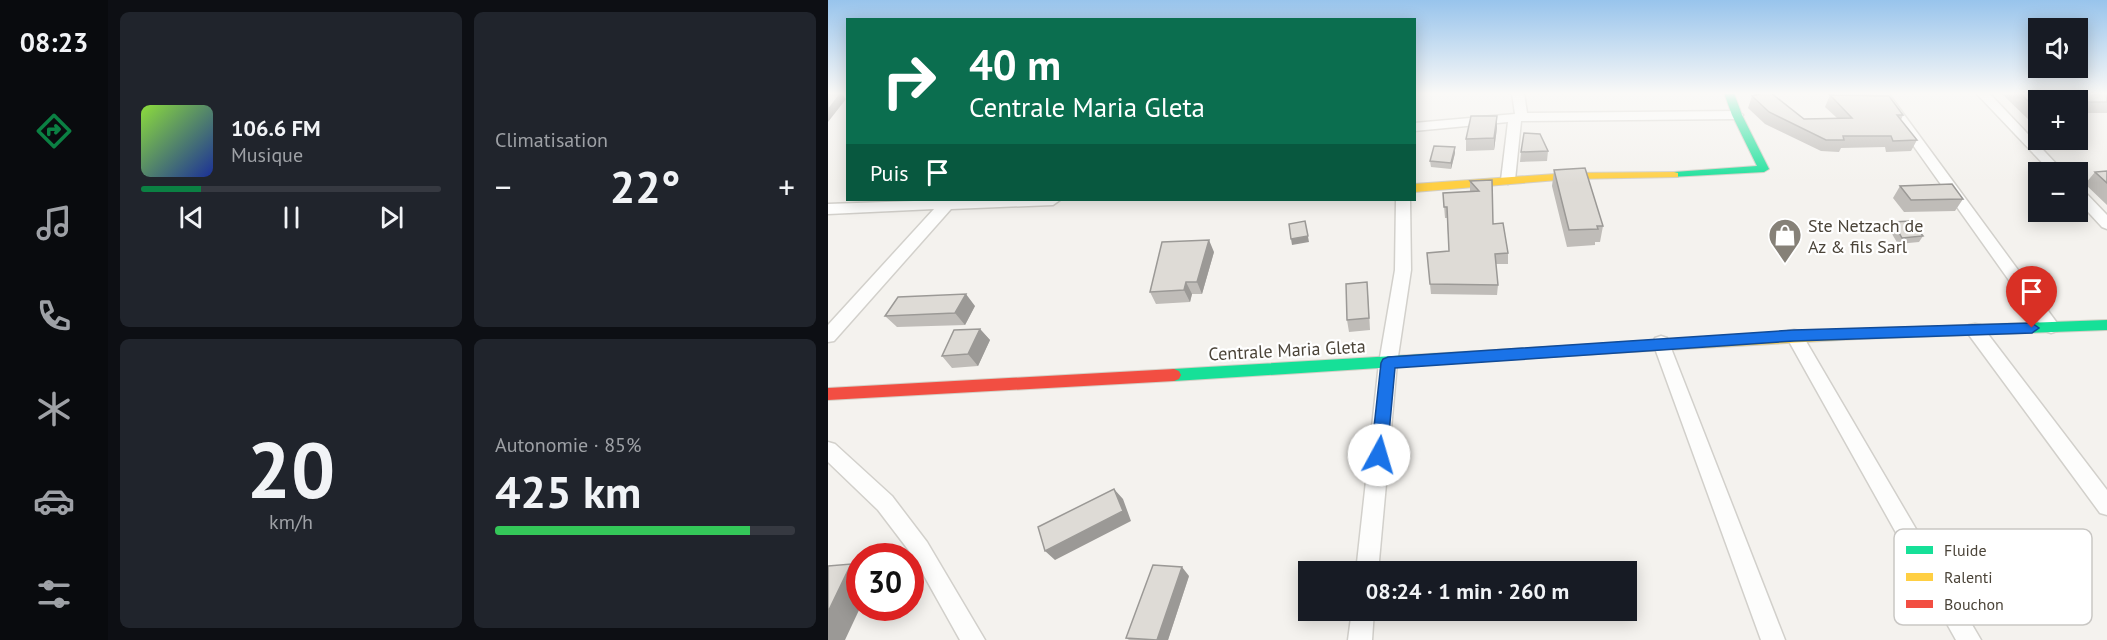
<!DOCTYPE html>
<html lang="fr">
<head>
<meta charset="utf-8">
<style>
  body { margin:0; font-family:"PT Sans",sans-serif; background:#20242c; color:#f1f3f6; height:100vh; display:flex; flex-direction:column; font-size:22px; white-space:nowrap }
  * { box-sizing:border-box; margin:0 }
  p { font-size:20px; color:#9ea1a6 }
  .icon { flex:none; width:33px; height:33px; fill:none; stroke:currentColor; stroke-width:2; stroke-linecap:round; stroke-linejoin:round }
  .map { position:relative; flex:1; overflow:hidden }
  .panel { display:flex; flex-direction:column; gap:12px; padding:12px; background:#0d0f14; width:720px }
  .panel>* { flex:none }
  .top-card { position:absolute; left:18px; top:18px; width:570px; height:183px; border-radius:0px; box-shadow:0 3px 15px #0003; background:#0b6e4f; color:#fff; overflow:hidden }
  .fabs { position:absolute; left:1200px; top:18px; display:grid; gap:12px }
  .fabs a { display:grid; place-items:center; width:60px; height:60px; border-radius:0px; background:#171b24; box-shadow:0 3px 15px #0003; font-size:30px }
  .speed { position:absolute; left:18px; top:543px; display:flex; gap:12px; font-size:30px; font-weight:700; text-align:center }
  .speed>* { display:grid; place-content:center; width:78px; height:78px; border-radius:50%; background:#171b24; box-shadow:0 3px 15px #0003; line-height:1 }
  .speed .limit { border:9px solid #d22; background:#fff; color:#111 }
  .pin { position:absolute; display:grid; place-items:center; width:51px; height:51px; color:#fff; margin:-62px -26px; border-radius:50% 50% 50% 0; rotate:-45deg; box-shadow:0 0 6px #0007 }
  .pin .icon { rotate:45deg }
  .me { position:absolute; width:66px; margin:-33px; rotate:6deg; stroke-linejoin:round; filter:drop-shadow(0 0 4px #0008) }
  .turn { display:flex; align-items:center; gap:21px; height:126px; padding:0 24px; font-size:27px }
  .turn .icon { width:78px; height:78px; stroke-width:2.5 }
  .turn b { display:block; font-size:42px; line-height:51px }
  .then { display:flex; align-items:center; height:57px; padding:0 24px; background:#0003; gap:12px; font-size:22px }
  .big { font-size:45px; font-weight:700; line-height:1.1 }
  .panel .tile { flex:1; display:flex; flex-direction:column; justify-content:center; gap:9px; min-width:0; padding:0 21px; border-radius:9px; background:#20242c }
  .panel .dial { align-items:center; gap:0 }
  .dial b { font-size:78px; line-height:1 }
  .song { display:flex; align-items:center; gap:18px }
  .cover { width:72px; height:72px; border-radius:9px; background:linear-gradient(135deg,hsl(90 70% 55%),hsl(230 70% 35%)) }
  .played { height:6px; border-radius:3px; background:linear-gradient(90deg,#0b8043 20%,#363941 20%) }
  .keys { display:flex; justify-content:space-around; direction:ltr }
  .heat { display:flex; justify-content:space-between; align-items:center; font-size:33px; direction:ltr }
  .charge { height:9px; border-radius:4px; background:linear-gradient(90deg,#34c759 85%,#363941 0) }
  .panel .tiles { flex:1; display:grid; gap:12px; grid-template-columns:repeat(2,1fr) }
  .trip { position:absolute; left:470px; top:561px; width:339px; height:60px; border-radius:0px; background:#171b24; box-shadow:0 3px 15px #0003; font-weight:700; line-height:60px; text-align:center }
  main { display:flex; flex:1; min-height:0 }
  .tabs { display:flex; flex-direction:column; width:108px; justify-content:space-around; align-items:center; background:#090b0e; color:#9ea1a6 }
  .tabs .icon { width:42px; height:42px }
  .tabs .current { color:#0b8043 }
  .tabs b { font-size:27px; color:#f1f3f6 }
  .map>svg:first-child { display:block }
</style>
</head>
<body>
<main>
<nav class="tabs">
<b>08:23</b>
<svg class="icon current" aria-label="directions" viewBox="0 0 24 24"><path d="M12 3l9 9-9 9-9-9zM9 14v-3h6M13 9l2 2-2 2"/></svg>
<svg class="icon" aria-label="music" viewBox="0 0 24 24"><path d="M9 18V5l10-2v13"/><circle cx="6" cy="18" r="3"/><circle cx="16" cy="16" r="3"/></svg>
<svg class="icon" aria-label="phone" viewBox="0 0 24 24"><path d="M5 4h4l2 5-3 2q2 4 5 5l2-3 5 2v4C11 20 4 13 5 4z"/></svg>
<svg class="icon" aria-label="climate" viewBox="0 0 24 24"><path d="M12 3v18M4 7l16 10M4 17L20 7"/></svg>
<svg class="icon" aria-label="car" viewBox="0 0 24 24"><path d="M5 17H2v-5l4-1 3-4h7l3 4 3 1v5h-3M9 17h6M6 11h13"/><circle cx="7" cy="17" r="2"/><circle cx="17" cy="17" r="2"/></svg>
<svg class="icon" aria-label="filters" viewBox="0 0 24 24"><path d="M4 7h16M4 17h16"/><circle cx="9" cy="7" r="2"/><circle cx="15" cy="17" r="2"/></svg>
</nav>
<section class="panel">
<div class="tiles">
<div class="tile">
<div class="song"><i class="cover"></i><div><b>106.6 FM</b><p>Musique</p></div></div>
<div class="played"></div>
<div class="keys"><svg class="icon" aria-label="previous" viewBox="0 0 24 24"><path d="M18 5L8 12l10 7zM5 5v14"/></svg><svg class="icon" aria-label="pause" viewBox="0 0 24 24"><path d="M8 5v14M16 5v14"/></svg><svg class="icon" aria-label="next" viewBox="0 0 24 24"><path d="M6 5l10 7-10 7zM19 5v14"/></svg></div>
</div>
<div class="tile"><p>Climatisation</p>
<div class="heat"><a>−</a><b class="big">22°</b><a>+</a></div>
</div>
<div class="tile dial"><b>20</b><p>km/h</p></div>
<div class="tile"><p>Autonomie · 85%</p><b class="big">425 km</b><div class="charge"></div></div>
</div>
</section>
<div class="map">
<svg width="1279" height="640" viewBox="0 0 1279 640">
  <rect width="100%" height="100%" fill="#f4f2ee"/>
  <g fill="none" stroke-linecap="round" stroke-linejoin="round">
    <defs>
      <path id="street" d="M684 93H696L699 113 909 111 915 115 909 119 693 121 687 180 680 184 673 180 680 122 586 131V123L687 114Z
        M1048 93H1060L1229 323 1231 327 1229 331 1223 333 1217 331Z
        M1148 93H1161L1236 172H1223Z
        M1250 189 1255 190 1279 215V229L1274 227 1250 201Z
        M115 200H232L225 205 123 209 6 341 0 342V325L106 209 0 214V204Z
        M568 200H582L583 270 569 363 550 572H528L551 363 567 270Z
        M1147 324 1153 325 1279 490V515L1272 513 1141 335 1139 330 1141 325Z
        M966 330 972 331 1153 640H1128L958 336 960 331Z
        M833 336 839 338 841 343 957 640H933L825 343 827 338Z
        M0 442 7 444 64 496 99 542 157 640H132L85 556 50 510 0 462Z
        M524 610H546L544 640H520Z"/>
      <path id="fast" d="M896 93H906L914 115 941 169 936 172 842 177V173L846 172 929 166 904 115Z
        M1279 320V330L1030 339 1025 338 1023 334 1025 330 1030 329Z
        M785 343 790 344 792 348 790 352 785 353 346 381 341 379 339 375 341 371 346 369Z"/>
      <path id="slow" d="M846 172 850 173V177L742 179 586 192V184L742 173Z
        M1030 329 1035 330 1037 334 1035 338 1030 339 785 353 780 352 778 348 780 344 785 343Z"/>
      <path id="jam" d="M346 369 351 371 353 375 351 379 346 381 0 400V388Z"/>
    </defs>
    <!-- street casing -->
    <use href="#street" stroke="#d2d0cb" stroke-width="3"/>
    <!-- fast casing -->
    <use href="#fast" stroke="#d3cfc5" stroke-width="2"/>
    <!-- slow casing -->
    <use href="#slow" stroke="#d3cfc5" stroke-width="2"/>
    <!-- jam casing -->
    <use href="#jam" stroke="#d3cfc5" stroke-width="2"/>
    <!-- street -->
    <use href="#street" fill="#fdfdfc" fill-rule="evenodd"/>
    <!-- fast -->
    <use href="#fast" fill="#16e098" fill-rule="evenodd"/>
    <!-- slow -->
    <use href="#slow" fill="#ffcf43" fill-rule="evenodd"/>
    <!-- jam -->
    <use href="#jam" fill="#f24e42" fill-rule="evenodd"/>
  </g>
  <!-- wall -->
  <path fill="#bfbcb8" d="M1173 93H1279V113H1252L1250 117V100H1210V122H1203Z
    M1002 95 1075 115 1073 120 1089 140 1083 151 1058 152 1057 147 1013 148 1011 152 993 151 937 124 920 108 924 96 976 119 1009 118 997 107Z
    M669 116V128L666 150 638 151V139Z
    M720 151 719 161 692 162 693 152Z
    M627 153 623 169 603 167 602 161Z
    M726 170 775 226 772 242H767V245L739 247 724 186Z
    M1279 171V205L1257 184 1267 172Z
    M664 180 665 224 680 253V264H668L670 285 669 295 603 294 599 253 621 251 619 218H617L615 193 642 192V181Z
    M1072 186 1135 199 1127 211 1076 212 1065 198Z
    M1065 222 1095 236 1091 242 1070 244 1061 229Z
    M386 252 374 294H364L362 302 328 304 322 292Z
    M539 282 540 294 542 330 521 332 519 320Z
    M147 306 137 325 69 327 57 316Z
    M152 329 162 340 150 366 124 368 114 356Z
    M361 576 340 640H301L298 638Z"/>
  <!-- shaded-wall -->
  <path fill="#9b9996" d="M13 93 18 99 0 122V110Z
    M669 116V128L666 150V138Z
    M627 147V153L623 169V163Z
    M477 221 481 242 464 245 463 239Z
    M381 240 386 252 374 294 369 282Z
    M358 282 364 294 362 302 356 290Z
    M138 294 147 306 137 325 127 313Z
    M152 329 162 340 150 366 140 354Z
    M286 489 295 499 303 521 227 560 217 551Z
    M23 564 32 569V608L17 640H0V612Z
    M354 567 361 576 340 640H329Z"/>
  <!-- building -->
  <path fill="#dedbd6" stroke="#9b9996" stroke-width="1.5" d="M13 93 0 110V94Z
    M936 93H943L976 119 1024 118 1002 95 1061 96 1075 115H1069L1089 140 1065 141 1063 136H1015L1016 140H998L941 112 924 96Z
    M1192 93H1279V102H1250V100H1210V111Z
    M1250 105 1255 109 1250 110Z
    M643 116H669L666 138 638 139Z
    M696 133 712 134 720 151 693 152Z
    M606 146 627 147 623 163 602 161Z
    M757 168 775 226H769L770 229 741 230 726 170Z
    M1279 171V183L1267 172Z
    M664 180 665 224 675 223 680 253 667 254 670 285 602 284 599 253 621 251 619 207H616L615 193 651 191 642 181Z
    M1124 184 1135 199 1083 200 1072 186Z
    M477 221 480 236 463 239 461 224Z
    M1083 221 1095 236 1074 238 1065 222Z
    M381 240 369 282H358L356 290 322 292 334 242Z
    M539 282 541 318 519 320 518 284Z
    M138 294 127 313 57 316 70 297Z
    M152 329 140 354 114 356 126 330Z
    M286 489 295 511 217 551 210 527Z
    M23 564 0 612V566Z
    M325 565 354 567 329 640 298 638Z"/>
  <!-- sky -->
  <linearGradient id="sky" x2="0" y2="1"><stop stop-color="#98c4ec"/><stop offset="0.51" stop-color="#faf9f7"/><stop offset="1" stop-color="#faf9f7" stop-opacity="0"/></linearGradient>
  <rect width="1279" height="183" fill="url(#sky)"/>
  <!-- route -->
  <path fill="#1a73e8" stroke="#114b97" stroke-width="1.5" d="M1204 323 1211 328 1204 333 966 341 567 368 559 455 556 460 551 462 545 460 543 455 553 363 555 359 560 357 966 330Z"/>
  <!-- icons -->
  <defs>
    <symbol id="shop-pin" viewBox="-11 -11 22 30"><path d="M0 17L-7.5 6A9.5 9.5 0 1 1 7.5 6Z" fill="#868178" stroke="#fff"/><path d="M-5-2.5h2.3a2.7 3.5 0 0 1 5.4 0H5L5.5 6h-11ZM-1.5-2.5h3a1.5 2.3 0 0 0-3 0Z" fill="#fff"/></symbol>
  </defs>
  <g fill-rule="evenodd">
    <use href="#shop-pin" x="938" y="216" width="38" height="52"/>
  </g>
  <g text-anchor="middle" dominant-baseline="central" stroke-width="4.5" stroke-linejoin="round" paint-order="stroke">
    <!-- poi labels -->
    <g font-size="18" fill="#4b4439" stroke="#fff" text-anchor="start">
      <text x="980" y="225">Ste Netzach de<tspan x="980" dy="21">Az &amp; fils Sarl</tspan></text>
    </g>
    <!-- street labels -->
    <g font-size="18" fill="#4b4439" stroke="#fff">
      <text transform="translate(459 350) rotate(-3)">Centrale Maria Gleta</text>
    </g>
  </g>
  <!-- legend -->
  <rect x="1066" y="529" width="198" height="96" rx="9" fill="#fff" stroke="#c9c7c4" stroke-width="1.5"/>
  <rect x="1078" y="546" width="27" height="8" fill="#16e098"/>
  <rect x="1078" y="573" width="27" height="8" fill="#ffcf43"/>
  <rect x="1078" y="600" width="27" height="8" fill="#f24e42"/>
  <g font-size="16" fill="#4b4439">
    <text x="1116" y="556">Fluide</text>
    <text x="1116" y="583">Ralenti</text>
    <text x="1116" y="610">Bouchon</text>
  </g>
</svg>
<div class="fabs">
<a><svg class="icon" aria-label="sound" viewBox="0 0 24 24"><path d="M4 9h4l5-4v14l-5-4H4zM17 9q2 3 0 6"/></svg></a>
<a>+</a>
<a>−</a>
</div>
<div class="speed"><div class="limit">30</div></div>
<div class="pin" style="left:1204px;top:328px;background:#d93025"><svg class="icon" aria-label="arrive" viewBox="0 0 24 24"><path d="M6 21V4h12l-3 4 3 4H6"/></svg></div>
<svg class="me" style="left:551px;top:455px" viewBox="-20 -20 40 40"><circle r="19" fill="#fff"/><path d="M0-13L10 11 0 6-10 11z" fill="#1a73e8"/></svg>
<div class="trip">08:24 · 1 min · 260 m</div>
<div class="top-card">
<div class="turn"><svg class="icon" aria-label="right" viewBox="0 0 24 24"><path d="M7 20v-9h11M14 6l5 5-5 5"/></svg><div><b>40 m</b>Centrale Maria Gleta</div></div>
<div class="then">Puis<svg class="icon" aria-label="arrive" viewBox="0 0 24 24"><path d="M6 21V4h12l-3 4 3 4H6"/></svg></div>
</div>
</div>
</main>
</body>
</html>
